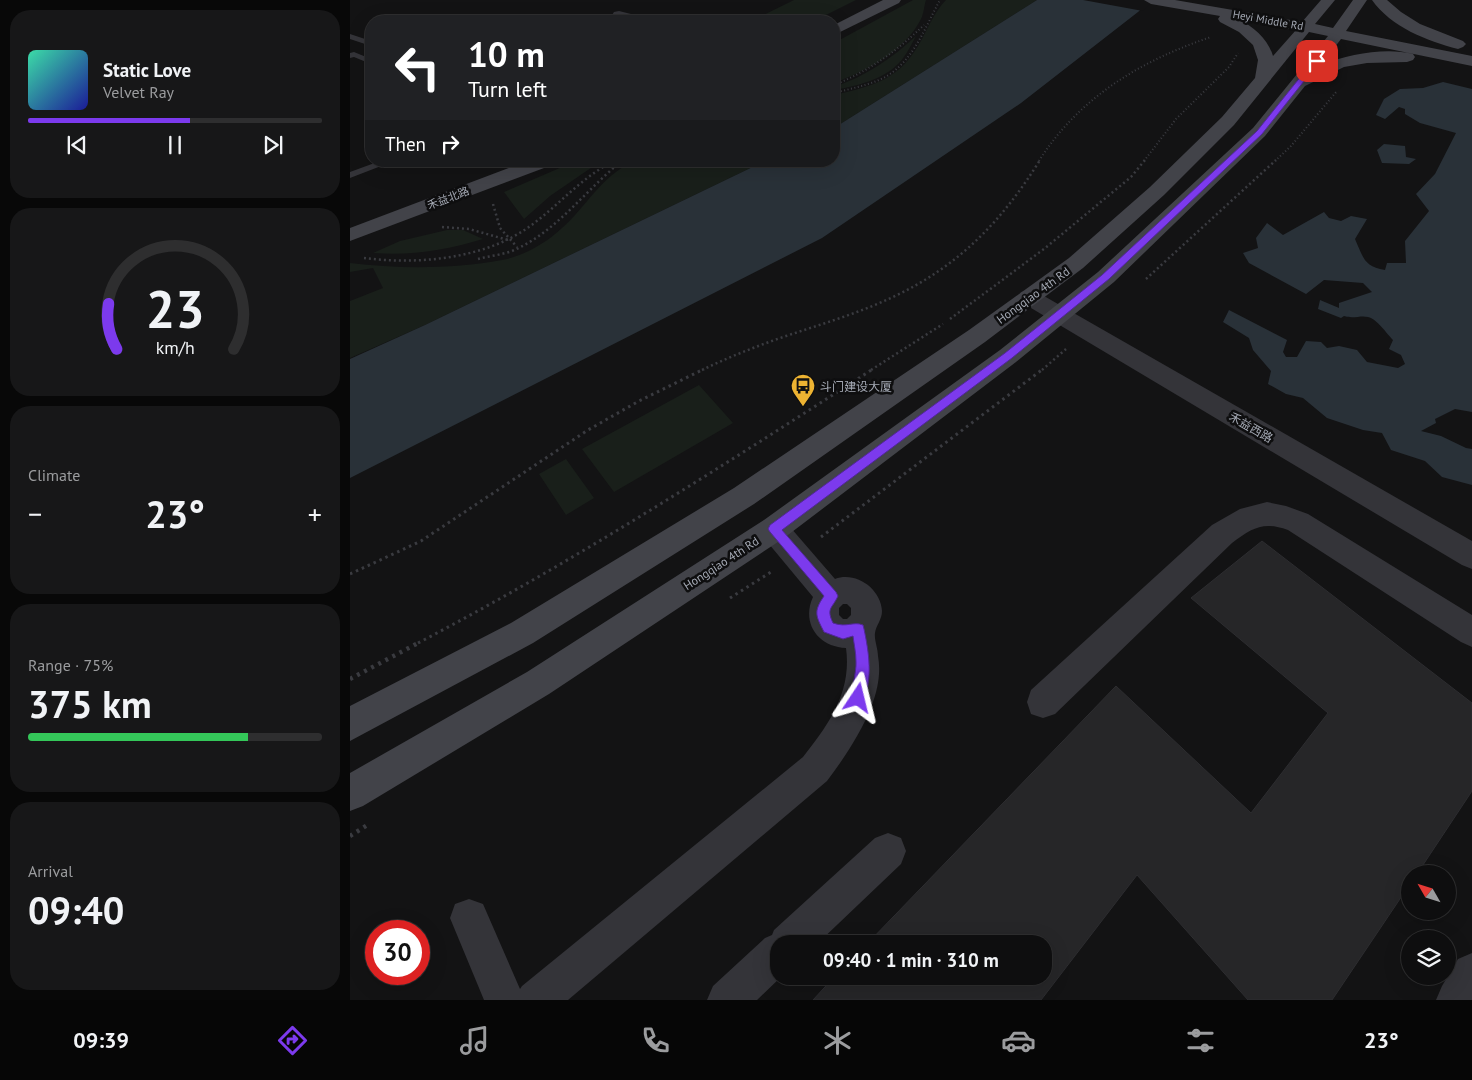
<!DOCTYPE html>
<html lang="en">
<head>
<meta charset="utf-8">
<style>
  body { margin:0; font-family:"PT Sans","Noto Sans SC",sans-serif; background:#171718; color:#f1f3f6; height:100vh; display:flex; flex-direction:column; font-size:19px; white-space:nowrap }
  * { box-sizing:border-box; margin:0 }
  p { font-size:16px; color:#9b9c9e }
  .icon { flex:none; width:28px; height:28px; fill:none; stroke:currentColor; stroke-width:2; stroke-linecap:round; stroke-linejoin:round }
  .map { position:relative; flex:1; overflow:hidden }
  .sheet { display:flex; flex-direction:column; gap:10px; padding:10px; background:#080808; width:350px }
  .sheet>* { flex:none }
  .top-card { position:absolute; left:15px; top:15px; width:475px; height:152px; border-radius:20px; box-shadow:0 5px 20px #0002,0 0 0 1px #2e2e2f; background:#202124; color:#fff; overflow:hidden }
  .needle { width:32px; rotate:309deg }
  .controls { position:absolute; left:1051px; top:865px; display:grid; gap:10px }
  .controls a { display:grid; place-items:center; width:55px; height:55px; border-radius:50%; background:#0e0e0f; box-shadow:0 5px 20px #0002,0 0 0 1px #2e2e2f; font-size:25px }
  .speed { position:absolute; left:15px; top:920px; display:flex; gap:10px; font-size:25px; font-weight:700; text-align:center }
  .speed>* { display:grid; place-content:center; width:65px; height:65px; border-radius:50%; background:#0e0e0f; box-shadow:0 5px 20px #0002,0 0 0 1px #2e2e2f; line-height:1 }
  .speed .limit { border:8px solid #d22; background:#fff; color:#111 }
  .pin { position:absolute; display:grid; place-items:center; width:42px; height:42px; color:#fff; margin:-21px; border-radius:10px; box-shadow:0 2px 8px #0006 }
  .me { position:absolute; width:55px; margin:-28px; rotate:10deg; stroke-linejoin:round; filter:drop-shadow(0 0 4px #0008) }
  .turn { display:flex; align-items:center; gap:18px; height:105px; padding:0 20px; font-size:22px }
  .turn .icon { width:65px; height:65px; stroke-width:2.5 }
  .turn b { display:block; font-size:35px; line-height:42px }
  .then { display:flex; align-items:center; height:48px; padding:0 20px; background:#0003; gap:10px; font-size:19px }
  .big { font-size:38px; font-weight:700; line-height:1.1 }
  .sheet .tile { flex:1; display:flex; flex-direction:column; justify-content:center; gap:8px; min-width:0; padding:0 18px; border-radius:20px; background:#171718 }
  .sheet .dial { align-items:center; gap:0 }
  .dial svg { height:130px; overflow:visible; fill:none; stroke:#2e2e2f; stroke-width:7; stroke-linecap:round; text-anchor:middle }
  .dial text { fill:#f1f3f6; stroke:none }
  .song { display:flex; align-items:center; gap:15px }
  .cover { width:60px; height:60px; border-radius:8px; background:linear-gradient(135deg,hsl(160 70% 55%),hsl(240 70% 35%)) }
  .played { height:5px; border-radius:2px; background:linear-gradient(90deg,#7c3aed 55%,#2e2e2f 55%) }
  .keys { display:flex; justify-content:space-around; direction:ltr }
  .heat { display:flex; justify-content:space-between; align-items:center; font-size:28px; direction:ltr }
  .charge { height:8px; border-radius:4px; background:linear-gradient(90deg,#34c759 75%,#2e2e2f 0) }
  .trip { position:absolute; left:420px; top:935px; width:282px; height:50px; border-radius:20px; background:#0e0e0f; box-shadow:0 5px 20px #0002,0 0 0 1px #2e2e2f; font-weight:700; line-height:50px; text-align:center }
  .tab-bar { display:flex; height:80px; justify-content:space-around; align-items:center; background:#060606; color:#9b9c9e }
  .tab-bar .icon { width:35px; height:35px }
  .tab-bar .active { color:#7c3aed }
  .tab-bar b { font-size:22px; color:#f1f3f6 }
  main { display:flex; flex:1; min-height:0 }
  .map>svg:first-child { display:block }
</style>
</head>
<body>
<main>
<section class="sheet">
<div class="tile">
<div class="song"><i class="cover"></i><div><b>Static Love</b><p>Velvet Ray</p></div></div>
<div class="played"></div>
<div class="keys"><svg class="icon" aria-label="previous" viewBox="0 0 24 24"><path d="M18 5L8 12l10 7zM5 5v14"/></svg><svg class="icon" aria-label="pause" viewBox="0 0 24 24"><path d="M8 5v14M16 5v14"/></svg><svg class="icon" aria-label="next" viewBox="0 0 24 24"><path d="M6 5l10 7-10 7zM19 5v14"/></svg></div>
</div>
<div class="tile dial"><svg viewBox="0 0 100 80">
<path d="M14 69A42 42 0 1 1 86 69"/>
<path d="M14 69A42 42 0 0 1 9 41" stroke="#7c3aed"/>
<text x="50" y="56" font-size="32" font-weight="700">23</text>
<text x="50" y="72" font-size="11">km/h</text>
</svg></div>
<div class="tile"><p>Climate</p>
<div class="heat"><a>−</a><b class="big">23°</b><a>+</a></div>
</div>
<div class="tile"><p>Range · 75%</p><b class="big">375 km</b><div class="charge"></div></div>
<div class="tile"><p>Arrival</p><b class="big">09:40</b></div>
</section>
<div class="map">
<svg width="1122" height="1000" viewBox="0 0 1122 1000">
  <rect width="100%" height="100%" fill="#131314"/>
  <!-- green -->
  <path fill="#191f1a" d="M444 0H506L464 21H401Z
    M563 0H576C574 6 574 13 571 19 555 51 516 71 484 83V43Z
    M596 0H687L484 128V95C526 85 550 80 572 39 579 26 585 11 596 0Z
    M566 36C561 45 556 56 549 63 533 80 506 86 484 90V87C516 76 541 59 566 36Z
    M226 161H251L200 196 174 219 154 192Z
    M284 161H415L75 325 0 358V301L33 288 23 268 0 272V263C49 269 103 269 152 260 174 256 196 243 212 228 238 205 250 177 284 161Z
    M97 230H113L133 239C96 250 62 256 23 253L50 241Z
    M349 385 383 423 264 492 232 449Z
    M216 459 244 498 216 515 189 474Z"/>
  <!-- water -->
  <path fill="#293138" d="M687 0H801L788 12 671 103 472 238 0 478V359L75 325 415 161H484V128Z
    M1093 82 1122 89V412L1105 409 1085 419 1086 423 1071 431 1091 436 1116 448 1122 449V485L1092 477 1075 461 1041 450 1032 433 1013 430 977 418 953 398 936 394 918 384 921 371 903 350 899 338 873 322 879 310 937 340 933 352 936 357H947L956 341 971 342 977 348 989 346 1007 350 1017 362 1048 368 1055 364 1051 355 1039 349 1043 340C1037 334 1027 319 1018 317 1011 315 1003 319 994 316L991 318 968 309 970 300 989 308V303L1022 292 1013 283 974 280 956 294 899 263 893 253 908 248 906 238 917 223 933 235 974 212 979 218 991 221 1001 216 1017 219 1005 239C1013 257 1014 267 1035 270L1037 263H1056L1055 241 1079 211 1066 194 1085 174 1106 133 1070 123 1055 114V109L1049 107 1035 119 1026 115 1034 99 1050 89 1073 88Z
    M1034 144 1055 146 1056 157 1066 159 1059 164 1032 163 1027 150Z"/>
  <!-- pier -->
  <path fill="#131314" d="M733 0H804L793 11Z"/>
  <!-- building -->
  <path fill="#262628" stroke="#2d2d30" d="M912 541 1122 703V791L1067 874H1060V884L982 1000H898L787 875 691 1000H463L485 976H694V944H517L766 686 901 813 978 713 841 598Z"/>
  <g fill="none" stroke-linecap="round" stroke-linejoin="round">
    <!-- path-far3 -->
    <path stroke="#3a3b40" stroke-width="2" stroke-dasharray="1 2.5" stroke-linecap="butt" d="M484 85C519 71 547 51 574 25
      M484 93C499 89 515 86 529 80 562 66 574 29 590 0
      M689 161C728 98 792 60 861 37
      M794 161 826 119 879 67 888 53
      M925 161 941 146 987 91"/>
    <!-- path-far2 -->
    <path stroke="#3a3b40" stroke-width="2.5" stroke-dasharray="2 3" stroke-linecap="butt" d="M143 204 150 228 167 247
      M92 227 119 229 158 240
      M128 259C139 256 151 255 162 251 207 232 235 190 272 161
      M796 279 926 160
      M600 319 694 249 781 177 795 160
      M352 370C379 357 407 346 436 336 472 324 509 313 543 297 609 266 652 221 690 160
      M521 370 593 324
      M692 370 716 349"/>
    <!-- path-far1 -->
    <path stroke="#3a3b40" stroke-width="3" stroke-dasharray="2.5 4" stroke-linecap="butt" d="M471 537 693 369
      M0 574 71 541 238 430 289 401 354 369
      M380 598 421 572
      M68 643C225 561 374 465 523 369"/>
    <!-- path -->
    <path stroke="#3a3b40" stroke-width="4.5" stroke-dasharray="3 5" stroke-linecap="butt" d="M0 679 70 642
      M0 836 19 824"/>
    <!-- lane -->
    <path fill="#343439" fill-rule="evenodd" d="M0 34 21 41V46L0 39Z
      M4 52 21 59V64L4 57 0 58V53Z
      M30 161H44L0 178V172Z"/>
    <!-- street -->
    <path fill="#343439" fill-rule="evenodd" d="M269 11 297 18 299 21H276L264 18 262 15 264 12Z
      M679 290 687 292 1122 541V569L1112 565 671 302 668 297 671 292Z
      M917 502 936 506 958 514 1122 615V647L1111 642 938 530C913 521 902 528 882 543L705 714 693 718 681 714 677 702 681 690 862 525 890 509Z
      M424 517 434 520 485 579C506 571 531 589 532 611 532 620 526 625 525 633 524 639 528 649 528 656 531 672 528 689 522 705 511 733 495 757 477 781L218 1000H134L100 918 105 904 119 899 133 904 170 989 172 986 453 757C479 724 502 692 496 648 468 647 451 623 463 597L414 538 410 529 414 520ZM493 604H497L501 608V615L497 619H493L489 615V608Z
      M538 833 551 838 556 851 551 864 467 944H429V976H432L407 1000H357L363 986 415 938 422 935 424 930 525 838Z
      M1122 953V1000H1086L1092 986 1108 959Z"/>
    <!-- secondary -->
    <path fill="#424349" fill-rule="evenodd" d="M533 0H551L549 3 484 35V25Z
      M794 0H825L952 22 971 0H985L965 24 983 28 1003 0H1017L996 31 1122 56V66L991 39 972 64C999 55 1034 47 1063 54L1065 57 1063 60 1057 62 1017 63 994 67 955 86 915 136 764 282 666 362 434 538 199 694 13 806 0 811V773L177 672 414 520 650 350 748 272 903 128 978 36 959 32 884 125 814 195 733 268 635 342 404 504 183 643 0 741V706L161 623 384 488 619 330 719 258 800 187 872 117 905 78 908 60 903 45 889 32 870 22 868 19 870 16 801 4ZM888 19 946 30 923 56C918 39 904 27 888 19Z
      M1022 0H1037L1051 12 1070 24 1113 41 1116 44 1113 47 1108 49C1077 41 1041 27 1022 0Z
      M177 161H204L202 165 0 241V228Z"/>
    <!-- path-bridge -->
    <path stroke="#3a3b40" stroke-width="2.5" stroke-dasharray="2 3" stroke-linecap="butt" d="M14 258C69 265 137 259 183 224 211 203 232 177 264 161"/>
  </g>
  <!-- route -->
  <path fill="#7c3aed" stroke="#51269a" d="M964 60 970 61 912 134 759 279 662 358 432 530 486 592 488 596C482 609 476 608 483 623 497 628 503 621 513 625L514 629C519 653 523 678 513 702L508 704 504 702C499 691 507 674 506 661 506 653 504 644 503 636L493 639 474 632C466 616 463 612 474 596L420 532 418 529 420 525 655 353 752 275 907 131Z"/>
  <!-- icons -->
  <defs>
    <symbol id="bus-pin" viewBox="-11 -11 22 30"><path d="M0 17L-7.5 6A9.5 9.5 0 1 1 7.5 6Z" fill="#edb332" stroke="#0e0e0f"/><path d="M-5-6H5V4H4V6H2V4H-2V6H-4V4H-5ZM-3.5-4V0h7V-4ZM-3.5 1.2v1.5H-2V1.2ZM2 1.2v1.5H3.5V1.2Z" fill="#111"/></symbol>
  </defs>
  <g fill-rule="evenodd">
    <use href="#bus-pin" x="439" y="372" width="28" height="38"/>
  </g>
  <g text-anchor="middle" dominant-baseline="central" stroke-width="5" stroke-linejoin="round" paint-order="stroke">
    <!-- far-street labels -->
    <g font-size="11" fill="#a4a9b4" stroke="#0e0e0f">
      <text transform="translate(918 20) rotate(10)">Heyi Middle Rd</text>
      <text transform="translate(98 198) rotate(-21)">禾益北路</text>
    </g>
    <!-- street labels -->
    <g font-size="12" fill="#a4a9b4" stroke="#0e0e0f">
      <text transform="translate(683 295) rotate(-36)">Hongqiao 4th Rd</text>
      <text transform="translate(901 427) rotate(30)">禾益西路</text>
      <text transform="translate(371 563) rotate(-33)">Hongqiao 4th Rd</text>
    </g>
    <!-- poi labels -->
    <g font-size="12" fill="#a4a9b4" stroke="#0e0e0f" text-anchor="start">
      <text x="470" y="386">斗门建设大厦</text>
    </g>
  </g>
</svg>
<div class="controls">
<a><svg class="needle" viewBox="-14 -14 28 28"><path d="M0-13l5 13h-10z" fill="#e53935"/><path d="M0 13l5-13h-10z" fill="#9b9c9e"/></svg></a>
<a><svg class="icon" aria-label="layers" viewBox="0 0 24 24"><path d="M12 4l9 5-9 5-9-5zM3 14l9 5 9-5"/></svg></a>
</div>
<div class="speed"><div class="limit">30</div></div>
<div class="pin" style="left:967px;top:61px;background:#d93025"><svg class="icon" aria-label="arrive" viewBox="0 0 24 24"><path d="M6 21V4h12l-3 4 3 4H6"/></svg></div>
<svg class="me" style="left:508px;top:698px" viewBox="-20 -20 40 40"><path d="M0-17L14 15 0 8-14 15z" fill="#7c3aed" stroke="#fff" stroke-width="4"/></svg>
<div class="trip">09:40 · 1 min · 310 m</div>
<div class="top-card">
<div class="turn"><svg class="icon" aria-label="left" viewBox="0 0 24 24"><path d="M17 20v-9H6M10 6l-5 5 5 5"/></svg><div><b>10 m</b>Turn left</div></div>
<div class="then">Then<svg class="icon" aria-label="right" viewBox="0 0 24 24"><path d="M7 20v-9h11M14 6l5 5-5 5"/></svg></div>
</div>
</div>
</main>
<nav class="tab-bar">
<b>09:39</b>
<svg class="icon active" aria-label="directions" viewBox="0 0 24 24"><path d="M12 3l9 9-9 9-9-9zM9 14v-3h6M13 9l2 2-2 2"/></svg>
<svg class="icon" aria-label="music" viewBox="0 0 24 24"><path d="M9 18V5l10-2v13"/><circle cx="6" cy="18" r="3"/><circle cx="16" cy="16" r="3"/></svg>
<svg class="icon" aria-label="phone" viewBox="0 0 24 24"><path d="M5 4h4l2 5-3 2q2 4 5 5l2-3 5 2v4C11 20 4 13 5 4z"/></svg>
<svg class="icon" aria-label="climate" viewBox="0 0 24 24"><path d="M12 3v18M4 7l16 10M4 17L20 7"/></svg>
<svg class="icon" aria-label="car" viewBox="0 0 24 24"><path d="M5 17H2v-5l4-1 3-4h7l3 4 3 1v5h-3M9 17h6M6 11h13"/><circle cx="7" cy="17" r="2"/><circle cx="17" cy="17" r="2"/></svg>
<svg class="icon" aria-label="filters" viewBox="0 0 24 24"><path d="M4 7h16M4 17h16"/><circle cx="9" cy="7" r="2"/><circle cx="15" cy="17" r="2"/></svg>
<b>23°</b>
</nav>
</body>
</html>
